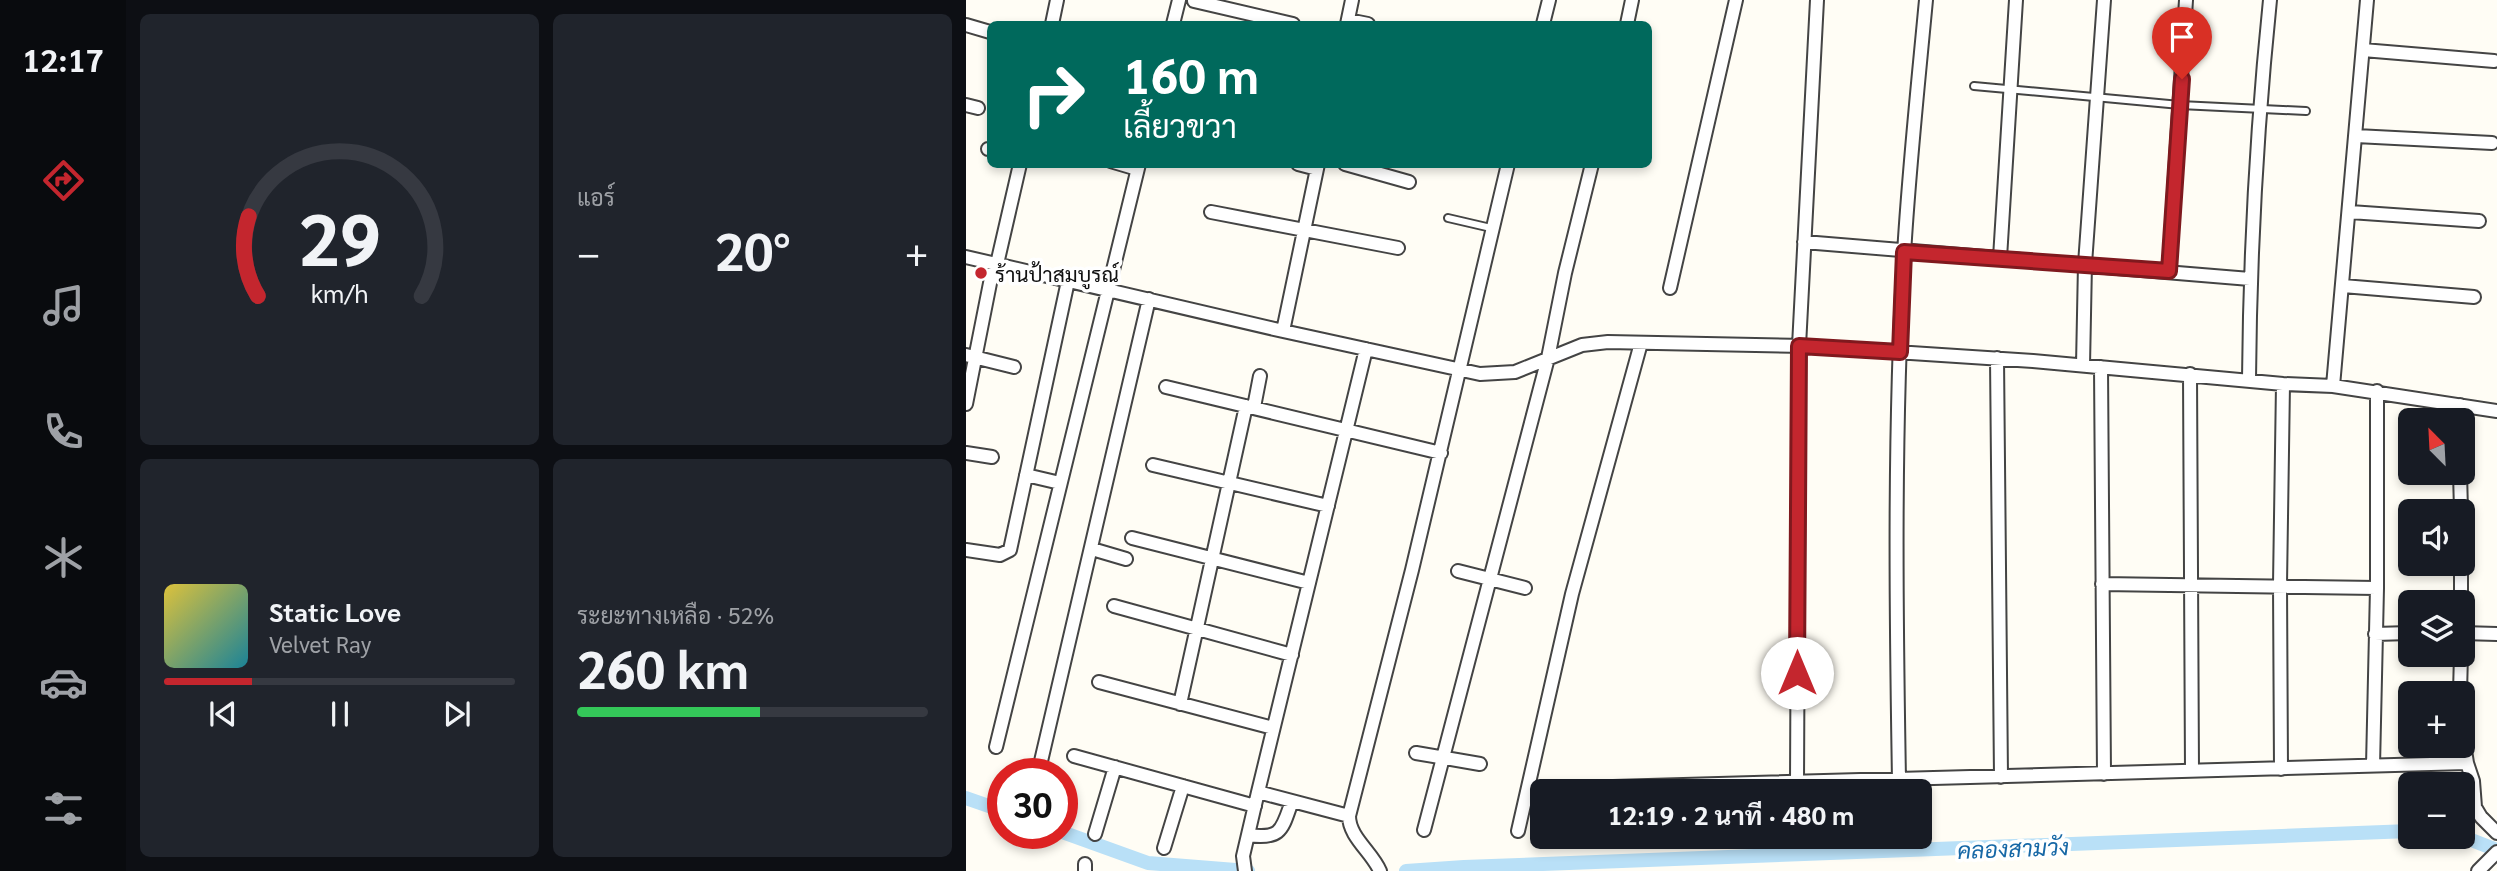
<!DOCTYPE html>
<html lang="th">
<head>
<meta charset="utf-8">
<style>
  body { margin:0; font-family:Georgia,Sarabun,serif; background:#20242c; color:#f1f3f6; height:100vh; display:flex; flex-direction:column; font-size:26px; white-space:nowrap }
  * { box-sizing:border-box; margin:0 }
  p { font-size:23px; color:#9ea1a6 }
  .icon { flex:none; width:38px; height:38px; fill:none; stroke:currentColor; stroke-width:2; stroke-linecap:round; stroke-linejoin:round }
  .map { position:relative; flex:1; overflow:hidden }
  .details { display:flex; flex-direction:column; gap:14px; padding:14px; background:#0d0f14; width:840px }
  .details>* { flex:none }
  .top-card { position:absolute; left:21px; top:21px; width:665px; height:147px; border-radius:10px; box-shadow:0 4px 10px #0003; background:#00695c; color:#fff; overflow:hidden }
  .needle { width:46px; rotate:336deg }
  .controls { position:absolute; left:1432px; top:408px; display:grid; gap:14px }
  .controls a { display:grid; place-items:center; width:77px; height:77px; border-radius:10px; background:#171b24; box-shadow:0 4px 10px #0003; font-size:35px }
  .speed { position:absolute; left:21px; top:758px; display:flex; gap:14px; font-size:35px; font-weight:700; text-align:center }
  .speed>* { display:grid; place-content:center; width:91px; height:91px; border-radius:50%; background:#171b24; box-shadow:0 4px 10px #0003; line-height:1 }
  .speed .limit { border:10px solid #d22; background:#fff; color:#111 }
  .pin { position:absolute; display:grid; place-items:center; width:60px; height:60px; color:#fff; margin:-72px -30px; border-radius:50% 50% 50% 0; rotate:-45deg; box-shadow:0 0 7px #0007 }
  .pin .icon { rotate:45deg }
  .me { position:absolute; width:77px; margin:-38px; rotate:0deg; stroke-linejoin:round; filter:drop-shadow(0 0 5px #0008) }
  .turn { display:flex; align-items:center; gap:24px; height:147px; padding:0 21px; font-size:32px }
  .turn .icon { width:91px; height:91px; stroke-width:2.5 }
  .turn b { display:block; font-size:49px; line-height:60px }
  .big { font-size:52px; font-weight:700; line-height:1.1 }
  .details .tile { flex:1; display:flex; flex-direction:column; justify-content:center; gap:10px; min-width:0; padding:0 24px; border-radius:10px; background:#20242c }
  .details .dial { align-items:center; gap:0 }
  .dial svg { height:182px; overflow:visible; fill:none; stroke:#363941; stroke-width:7; stroke-linecap:round; text-anchor:middle }
  .dial text { fill:#f1f3f6; stroke:none }
  .song { display:flex; align-items:center; gap:21px }
  .cover { width:84px; height:84px; border-radius:10px; background:linear-gradient(135deg,hsl(50 70% 55%),hsl(190 70% 35%)) }
  .played { height:7px; border-radius:4px; background:linear-gradient(90deg,#c4262e 25%,#363941 25%) }
  .keys { display:flex; justify-content:space-around; direction:ltr }
  .heat { display:flex; justify-content:space-between; align-items:center; font-size:38px; direction:ltr }
  .charge { height:10px; border-radius:5px; background:linear-gradient(90deg,#34c759 52%,#363941 0) }
  .details .tiles { flex:1; display:grid; gap:14px; grid-template-columns:repeat(2,1fr) }
  .trip { position:absolute; left:564px; top:779px; width:402px; height:70px; border-radius:10px; background:#171b24; box-shadow:0 4px 10px #0003; font-weight:700; line-height:70px; text-align:center }
  main { display:flex; flex:1; min-height:0 }
  .dock { display:flex; flex-direction:column; width:126px; justify-content:space-around; align-items:center; background:#090b0e; color:#9ea1a6 }
  .dock .icon { width:49px; height:49px }
  .dock .active { color:#c4262e }
  .dock b { font-size:32px; color:#f1f3f6 }
  .map>svg:first-child { display:block }
</style>
</head>
<body>
<main>
<nav class="dock">
<b>12:17</b>
<svg class="icon active" aria-label="directions" viewBox="0 0 24 24"><path d="M12 3l9 9-9 9-9-9zM9 14v-3h6M13 9l2 2-2 2"/></svg>
<svg class="icon" aria-label="music" viewBox="0 0 24 24"><path d="M9 18V5l10-2v13"/><circle cx="6" cy="18" r="3"/><circle cx="16" cy="16" r="3"/></svg>
<svg class="icon" aria-label="phone" viewBox="0 0 24 24"><path d="M5 4h4l2 5-3 2q2 4 5 5l2-3 5 2v4C11 20 4 13 5 4z"/></svg>
<svg class="icon" aria-label="climate" viewBox="0 0 24 24"><path d="M12 3v18M4 7l16 10M4 17L20 7"/></svg>
<svg class="icon" aria-label="car" viewBox="0 0 24 24"><path d="M5 17H2v-5l4-1 3-4h7l3 4 3 1v5h-3M9 17h6M6 11h13"/><circle cx="7" cy="17" r="2"/><circle cx="17" cy="17" r="2"/></svg>
<svg class="icon" aria-label="filters" viewBox="0 0 24 24"><path d="M4 7h16M4 17h16"/><circle cx="9" cy="7" r="2"/><circle cx="15" cy="17" r="2"/></svg>
</nav>
<section class="details">
<div class="tiles">
<div class="tile dial"><svg viewBox="0 0 100 80">
<path d="M14 69A42 42 0 1 1 86 69"/>
<path d="M14 69A42 42 0 0 1 10 34" stroke="#c4262e"/>
<text x="50" y="56" font-size="32" font-weight="700">29</text>
<text x="50" y="72" font-size="11">km/h</text>
</svg></div>
<div class="tile"><p>แอร์</p>
<div class="heat"><a>−</a><b class="big">20°</b><a>+</a></div>
</div>
<div class="tile">
<div class="song"><i class="cover"></i><div><b>Static Love</b><p>Velvet Ray</p></div></div>
<div class="played"></div>
<div class="keys"><svg class="icon" aria-label="previous" viewBox="0 0 24 24"><path d="M18 5L8 12l10 7zM5 5v14"/></svg><svg class="icon" aria-label="pause" viewBox="0 0 24 24"><path d="M8 5v14M16 5v14"/></svg><svg class="icon" aria-label="next" viewBox="0 0 24 24"><path d="M6 5l10 7-10 7zM19 5v14"/></svg></div>
</div>
<div class="tile"><p>ระยะทางเหลือ · 52%</p><b class="big">260 km</b><div class="charge"></div></div>
</div>
</section>
<div class="map">
<svg width="1531" height="871" viewBox="0 0 1531 871">
  <rect width="100%" height="100%" fill="#fffdf5"/>
  <g fill="none" stroke-linecap="round" stroke-linejoin="round">
    <!-- canal -->
    <path stroke="#b9e0f7" stroke-width="14" d="M0 798 37 811
      M96 832 182 863 282 871
      M1495 836 1531 850
      M440 871 498 867 1444 831"/>
    <defs>
      <path id="service" d="M1008 86 1214 105 1340 111
        M144 164 171 172
        M482 218 525 228"/>
      <path id="minor" d="M228 1 327 24
        M382 20 402 24
        M86 24 91 0
        M207 24 213 0
        M381 24 386 0
        M577 24 583 0
        M661 24 666 0
        M0 25 24 32
        M1397 50 1528 61
        M0 105 12 108
        M1390 136 1526 143
        M22 149H24
        M332 164 351 169
        M379 164 443 182
        M245 212 432 248
        M1384 212 1513 221
        M838 242 1284 279
        M0 257 317 331 514 374 549 372 616 345 642 342 838 346 1067 361 1317 384 1367 386 1531 411
        M1034 258 1050 0
        M31 264 54 164
        M1203 271 1220 0
        M1377 286 1508 297
        M704 288 770 0
        M317 331 352 164
        M0 355 48 367
        M1031 358 1035 777
        M1117 365 1119 264 1138 0
        M1135 367 1138 774
        M1224 374 1226 770
        M1283 379C1284 252 1291 126 1304 0
        M1367 386 1401 0
        M200 387 475 453
        M0 404 28 263
        M1494 405V420
        M288 407 294 376
        M0 453 26 457
        M187 465 362 506
        M1494 472 1495 511
        M60 475 94 483
        M166 538 343 583
        M126 549 160 559
        M0 550 34 555 44 550 102 281
        M1495 564V602
        M492 571 559 588
        M1136 584 1411 588
        M148 606 326 655
        M1496 633 1531 634
        M1409 634 1444 633
        M133 682 307 728
        M1494 693 1495 654
        M214 704 280 406
        M1496 731 1501 763 1507 781 1509 807 1515 817 1531 833
        M30 747 173 164
        M450 753 514 764
        M108 756 289 806
        M1407 766 1411 588V391
        M1315 769 1314 584 1317 384
        M72 774 183 299
        M933 780C930 604 928 429 938 254 943 169 952 85 960 0
        M831 783 833 346 851 0
        M647 787 1501 763
        M292 792 383 816
        M458 830 582 358 599 273 626 164
        M552 831 606 594 675 343
        M129 834 149 767
        M282 835C316 840 316 829 326 801
        M198 848 217 786
        M119 871V864
        M279 871 277 856 292 792 400 349
        M414 871C406 852 383 837 383 816L446 570 542 164
        M1512 871 1531 852"/>
    </defs>
    <!-- service casing -->
    <use href="#service" stroke="#444" stroke-width="10"/>
    <!-- minor casing -->
    <use href="#minor" stroke="#444" stroke-width="16"/>
    <!-- service -->
    <use href="#service" stroke="#fff" stroke-width="6"/>
    <!-- minor -->
    <use href="#minor" stroke="#fff" stroke-width="12"/>
  </g>
  <g fill="none" stroke-linecap="round" stroke-linejoin="round">
    <defs>
      <path id="route" d="M831 673 833 346 934 352 938 252 1203 271 1216 79"/>
    </defs>
    <!-- route casing -->
    <use href="#route" stroke="#7f191e" stroke-width="18"/>
    <!-- route -->
    <use href="#route" stroke="#c4262e" stroke-width="12"/>
  </g>
  <!-- markers -->
  <circle fill="#c4262e" stroke="#fff" stroke-width="2.5" cx="15" cy="273" r="7"/>
  <g text-anchor="middle" dominant-baseline="central" stroke-width="7" stroke-linejoin="round" paint-order="stroke">
    <!-- poi labels -->
    <g font-size="21" fill="#111" stroke="#fff" text-anchor="start">
      <text x="29" y="273">ร้านป้าสมบูรณ์</text>
    </g>
    <!-- water labels -->
    <g font-size="23" font-style="italic" fill="#1768a6" stroke="#fff">
      <text transform="translate(1047 847) rotate(-2)">คลองสามวัง</text>
    </g>
  </g>
</svg>
<div class="controls">
<a><svg class="needle" viewBox="-14 -14 28 28"><path d="M0-13l5 13h-10z" fill="#e53935"/><path d="M0 13l5-13h-10z" fill="#9ea1a6"/></svg></a>
<a><svg class="icon" aria-label="sound" viewBox="0 0 24 24"><path d="M4 9h4l5-4v14l-5-4H4zM17 9q2 3 0 6"/></svg></a>
<a><svg class="icon" aria-label="layers" viewBox="0 0 24 24"><path d="M12 4l9 5-9 5-9-5zM3 14l9 5 9-5"/></svg></a>
<a>+</a>
<a>−</a>
</div>
<div class="speed"><div class="limit">30</div></div>
<div class="pin" style="left:1216px;top:79px;background:#d93025"><svg class="icon" aria-label="arrive" viewBox="0 0 24 24"><path d="M6 21V4h12l-3 4 3 4H6"/></svg></div>
<svg class="me" style="left:831px;top:673px" viewBox="-20 -20 40 40"><circle r="19" fill="#fff"/><path d="M0-13L10 11 0 6-10 11z" fill="#c4262e"/></svg>
<div class="trip">12:19 · 2 นาที · 480 m</div>
<div class="top-card">
<div class="turn"><svg class="icon" aria-label="right" viewBox="0 0 24 24"><path d="M7 20v-9h11M14 6l5 5-5 5"/></svg><div><b>160 m</b>เลี้ยวขวา</div></div>
</div>
</div>
</main>
</body>
</html>
